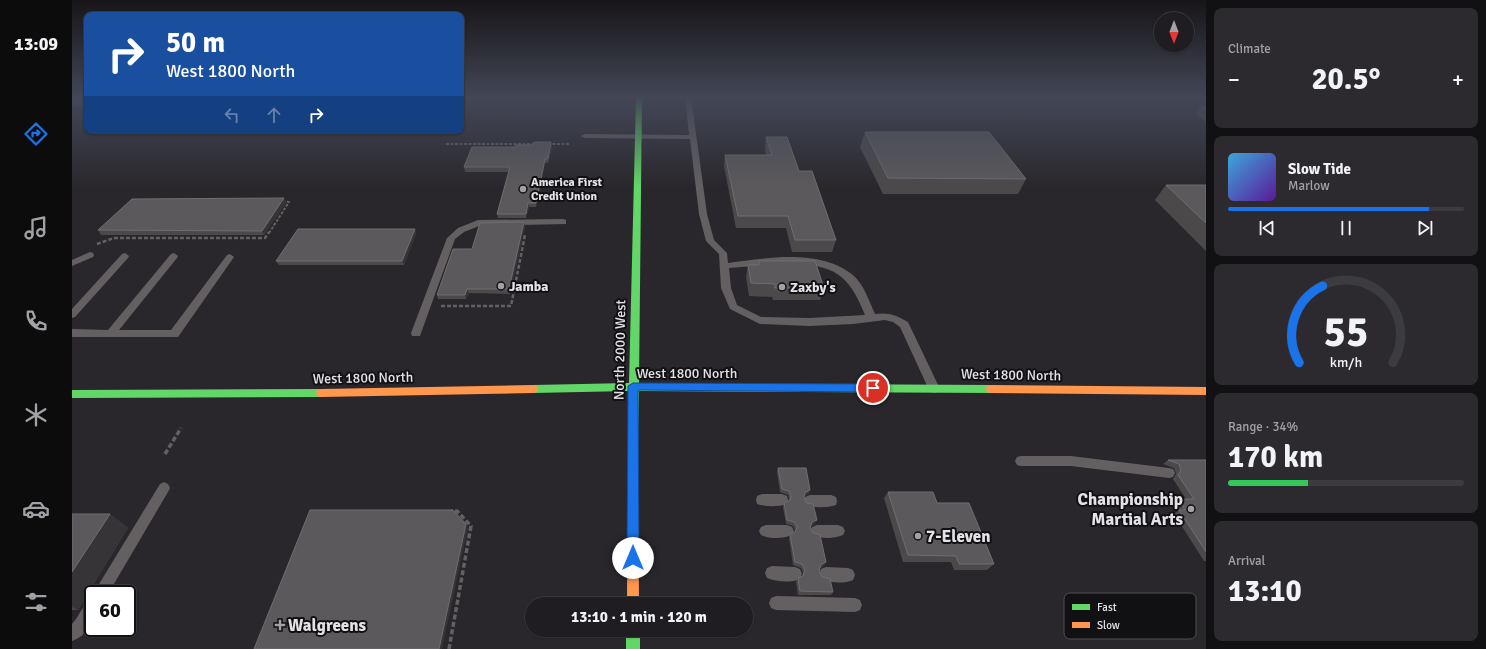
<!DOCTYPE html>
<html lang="en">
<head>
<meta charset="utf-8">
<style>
  body { margin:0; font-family:Signika,sans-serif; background:#2c2a2e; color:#f1f3f6; height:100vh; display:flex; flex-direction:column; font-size:15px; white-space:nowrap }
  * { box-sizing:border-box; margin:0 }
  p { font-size:13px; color:#a1a2a5 }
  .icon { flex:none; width:22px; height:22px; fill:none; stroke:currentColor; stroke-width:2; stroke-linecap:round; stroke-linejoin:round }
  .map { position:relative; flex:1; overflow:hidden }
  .sheet { display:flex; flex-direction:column; gap:8px; padding:8px; background:#111012; width:280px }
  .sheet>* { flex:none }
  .top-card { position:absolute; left:12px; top:12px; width:380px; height:122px; border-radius:8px; box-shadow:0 1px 3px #0004,0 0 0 1px #3c3b3f; background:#1a4fa0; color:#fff; overflow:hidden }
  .needle { width:26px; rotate:180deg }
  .buttons { position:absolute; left:1082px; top:12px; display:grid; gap:8px }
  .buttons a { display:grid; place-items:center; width:40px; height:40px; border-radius:50%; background:#1f1d21; box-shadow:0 1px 3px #0004,0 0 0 1px #3c3b3f; font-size:20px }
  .speed { position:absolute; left:12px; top:585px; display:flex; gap:8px; font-size:20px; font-weight:700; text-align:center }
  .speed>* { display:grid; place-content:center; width:52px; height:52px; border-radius:50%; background:#1f1d21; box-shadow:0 1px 3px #0004,0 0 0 1px #3c3b3f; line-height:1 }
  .speed .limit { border:2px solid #111; border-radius:6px; background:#fff; color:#111 }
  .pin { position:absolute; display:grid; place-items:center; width:34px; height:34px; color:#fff; margin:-17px; border:2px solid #fff; border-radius:50%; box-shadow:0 1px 4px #0007 }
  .me { position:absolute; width:44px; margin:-22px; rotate:0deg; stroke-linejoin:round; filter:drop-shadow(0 0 3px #0008) }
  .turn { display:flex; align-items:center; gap:14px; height:84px; padding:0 16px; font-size:18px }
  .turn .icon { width:52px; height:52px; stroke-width:2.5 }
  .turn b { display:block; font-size:28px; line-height:34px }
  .lanes { display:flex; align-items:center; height:38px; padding:0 16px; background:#0003; justify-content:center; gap:20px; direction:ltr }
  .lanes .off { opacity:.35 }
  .big { font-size:30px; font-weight:700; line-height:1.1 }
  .sheet .card { flex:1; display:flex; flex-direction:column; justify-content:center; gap:6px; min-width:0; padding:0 14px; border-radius:8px; background:#2c2a2e }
  .sheet .dial { align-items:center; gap:0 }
  .dial svg { height:104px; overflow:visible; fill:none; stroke:#3c3b3f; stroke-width:7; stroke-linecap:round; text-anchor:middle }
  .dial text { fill:#f1f3f6; stroke:none }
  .song { display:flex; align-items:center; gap:12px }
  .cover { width:48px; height:48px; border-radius:6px; background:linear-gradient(135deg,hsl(200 70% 55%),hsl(270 70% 35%)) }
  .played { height:4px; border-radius:2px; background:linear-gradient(90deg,#1a73e8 85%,#3c3b3f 85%) }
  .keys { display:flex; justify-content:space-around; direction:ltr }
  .heat { display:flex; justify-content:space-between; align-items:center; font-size:22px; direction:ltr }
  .charge { height:6px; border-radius:3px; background:linear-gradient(90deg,#34c759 34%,#3c3b3f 0) }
  .trip { position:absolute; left:453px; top:597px; width:228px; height:40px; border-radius:20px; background:#1f1d21; box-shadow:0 1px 3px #0004,0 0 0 1px #3c3b3f; font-weight:700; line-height:40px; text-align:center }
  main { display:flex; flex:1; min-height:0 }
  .tab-bar { display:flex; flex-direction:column; width:72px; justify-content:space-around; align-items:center; background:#0c0c0d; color:#a1a2a5 }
  .tab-bar .icon { width:28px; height:28px }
  .tab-bar .on { color:#1a73e8 }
  .tab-bar b { font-size:18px; color:#f1f3f6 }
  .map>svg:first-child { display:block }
</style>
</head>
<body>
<main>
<nav class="tab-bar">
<b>13:09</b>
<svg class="icon on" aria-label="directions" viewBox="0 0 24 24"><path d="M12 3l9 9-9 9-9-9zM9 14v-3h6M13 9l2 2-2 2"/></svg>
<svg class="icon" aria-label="music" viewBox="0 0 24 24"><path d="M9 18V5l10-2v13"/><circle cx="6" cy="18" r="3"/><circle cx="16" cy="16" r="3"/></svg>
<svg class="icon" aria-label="phone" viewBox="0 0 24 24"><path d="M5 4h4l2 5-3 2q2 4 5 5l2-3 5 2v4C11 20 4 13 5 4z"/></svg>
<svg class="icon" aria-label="climate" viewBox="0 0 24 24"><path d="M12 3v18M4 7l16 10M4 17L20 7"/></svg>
<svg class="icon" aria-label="car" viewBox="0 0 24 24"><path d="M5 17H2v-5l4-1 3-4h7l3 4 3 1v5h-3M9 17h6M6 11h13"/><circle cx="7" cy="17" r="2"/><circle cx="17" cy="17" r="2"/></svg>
<svg class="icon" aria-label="filters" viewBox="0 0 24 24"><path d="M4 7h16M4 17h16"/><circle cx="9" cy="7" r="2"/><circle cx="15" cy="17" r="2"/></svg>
</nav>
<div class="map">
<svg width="1134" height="649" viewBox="0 0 1134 649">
  <rect width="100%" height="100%" fill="#29272c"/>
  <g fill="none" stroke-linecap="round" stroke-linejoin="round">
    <!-- path-far2 -->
    <path stroke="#636062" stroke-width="2" stroke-dasharray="3 1.5" stroke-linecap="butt" d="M374 144H465
      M476 144H498
      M197 233 217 202 211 201"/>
    <!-- path-far1 -->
    <path stroke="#636062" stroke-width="2.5" stroke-dasharray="4 2" stroke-linecap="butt" d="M25 244 42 238H193L197 232
      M369 306H439L453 235"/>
    <!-- path -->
    <path stroke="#636062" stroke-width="3.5" stroke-dasharray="5 2.5" stroke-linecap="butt" d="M93 454 109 428
      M377 649 399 526 385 511H379"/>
    <!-- lane -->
    <path fill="#646062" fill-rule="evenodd" d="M613 97H619L635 214 642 240 655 253 656 263C695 258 749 248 782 276 792 285 797 301 803 314 816 312 825 315 836 322L868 389 866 392 862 393 858 392 828 327 821 322 813 320 781 324 737 326 688 324 658 309 649 288 647 254 634 241 627 214 618 139 513 138 509 136 513 134 617 135ZM718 263C763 266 776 273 793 315L737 318 689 317 665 305 659 288 657 268Z
      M491 219 494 220V224L407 226 392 232 383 239 349 333 348 336H340L339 333 375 238 386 228 406 220Z
      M18 252 21 253 22 255 21 257 0 266V260Z
      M53 253 57 256 56 258 3 317 0 318V309L50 254Z
      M102 253 106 256 105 258 47 330H99L155 255 158 254 162 257 106 337H0V329L36 330 99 254Z
      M949 456H999L1097 468 1101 469 1103 473 1101 477 1097 478 999 466H949L945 465 943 461 945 457Z
      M92 482 96 484 98 488 96 492 36 594H21L88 484Z
      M690 494H710L715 496 716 500 715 504C706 507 694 507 685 504L684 500 685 496Z
      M738 495H759L764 497 765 501 764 505C755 508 742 508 733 505L732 501 733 497Z
      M694 525H715L720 527 722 531 720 535C711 539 698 539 689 535L687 531 689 527Z
      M745 525H766L771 527 773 531 771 535C762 539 749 539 740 535L738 531 740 527Z
      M700 566 723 567 728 569 730 574 728 579C719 583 704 582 695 578L693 573 695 568Z
      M754 567 776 568 781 570 783 575 781 580C772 584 758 583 749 579L747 574 749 569Z
      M704 596 783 598 788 600 790 605 788 610 783 612 704 610 699 608 697 603 699 598Z
      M21 598C21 617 21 633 0 641V624C8 616 11 602 21 598Z"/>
    <!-- fast -->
    <path fill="#63d668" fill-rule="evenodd" d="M564 97H570L567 383 919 385 923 386 924 389 923 392 919 393 567 391 566 445 565 448 561 450 557 448 556 445 557 391 461 393 457 392 456 389 457 386 461 385 557 383Z
      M249 389 253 390 254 393 253 396 249 397 0 398V390Z
      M554 630H568V649H554Z"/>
    <!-- slow -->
    <path fill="#ff974d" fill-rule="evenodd" d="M461 385 465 386 466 389 465 392 461 393 249 397 245 396 244 393 245 390 249 389Z
      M919 385 1134 387V395L919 393 915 392 914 389 915 386Z
      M561 440 565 442 566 445 567 604H555L556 445 557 442Z"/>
  </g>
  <!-- wall -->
  <path fill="#4b494a" d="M0 97H15V106H0Z
    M1129 107H1134V122L1124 114Z
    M793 132 954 179 946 194H811L788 147Z
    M694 137 727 171 764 240 760 252H720L714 228H664L652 166 653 155H694L693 148Z
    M479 142 480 147 476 163H473L464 207H457L454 218H426L425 214 437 172H393L392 167 443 147Z
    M1094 185H1134V251L1083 200Z
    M214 203 192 235H29L26 230Z
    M452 222 453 226 438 294 397 293 394 299H366L365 295 400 249Z
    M343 229 344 234 332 265H207L204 261Z
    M687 261 752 288 748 300H701L700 297 677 296 674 277 676 265H686Z
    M1096 460H1134V561H1132L1102 514 1106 511 1101 503 1106 499H1114L1101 479 1104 474 1102 468 1091 464Z
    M706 468 737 494 732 496V497L743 524 739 526 738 528 752 566 748 568 747 571 750 577 761 592 759 595H726L724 582 726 578 730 576 731 573 729 568 721 565 717 538 718 534 723 532V530L721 526 714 524 711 507 712 503 717 501V500L716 495 708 492 705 472Z
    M816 492 865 503 922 564 915 570H882L879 562H831L812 498Z
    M0 514H38L56 528 6 610H0Z"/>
  <!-- shaded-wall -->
  <path fill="#363437" d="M479 142 480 147 476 163V159Z
    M473 159V163L464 207V203Z
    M212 198 214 203 192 235 190 231Z
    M456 203 457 207 454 218V214Z
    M452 222 453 226 438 294 437 289Z
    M343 229 344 234 332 265 330 261Z
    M395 289 397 293 394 299 393 295Z
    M738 490 737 494 732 497 733 493Z
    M38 514 56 528 6 610 0 607V572Z
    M745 520 743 524 739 526 740 522Z
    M394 524 396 528 370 649H367Z
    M754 562 752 566 748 568 749 565Z"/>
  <!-- building -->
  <path fill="#5b595b" stroke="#706e71" d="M0 97H15V102H0Z
    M1129 107H1134V110Z
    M793 132H917L954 179 816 178Z
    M694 137H715L727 171H740L764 240H723L716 216H666L653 155H700Z
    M462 142H479L476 159H473L464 203H456L454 214H425L438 167H392L400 147H443L444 145H461Z
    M1094 185H1134V223Z
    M212 198 190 231 26 230 60 199Z
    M452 222 437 289H395L393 295H365L381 249H400L408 223Z
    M226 229H343L330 261H204Z
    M687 261H743L752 288H703V284L679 283 676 265H687Z
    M1096 460H1134V552L1107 510H1113L1106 499H1122L1106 475 1109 470 1107 464Z
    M706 468H734L738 490 733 493 732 497 734 503 741 504 745 520 740 522 738 528 741 533 748 535 754 562 749 565 747 571 750 577 758 579 761 592 728 591 726 578 731 576 733 570 730 564 723 562 718 534 723 532 725 527 722 522 715 520 712 503 718 500 719 496 717 491 710 489Z
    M816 492H861L865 503H897L922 564H887L884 556 836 555Z
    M238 510H381L394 524 367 649H182Z
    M0 514H38L0 572Z"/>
  <!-- sky -->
  <linearGradient id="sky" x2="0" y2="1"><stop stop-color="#171518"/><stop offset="0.52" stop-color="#434756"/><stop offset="1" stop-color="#434756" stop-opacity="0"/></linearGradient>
  <rect width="1134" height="188" fill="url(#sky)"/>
  <!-- route -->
  <path fill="#1a73e8" stroke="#114b97" d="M561 383 801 384 806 388 801 392 566 390 567 558 565 563 561 564 557 563 555 558 556 386Z"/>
  <!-- markers -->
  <g fill="#a3a1a6" stroke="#111013" stroke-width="1.5">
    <circle cx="451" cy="189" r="4"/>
    <circle cx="429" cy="286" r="4"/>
    <circle cx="710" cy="287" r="4"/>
    <circle cx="1119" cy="509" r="4"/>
    <circle cx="846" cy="536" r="4"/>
    <path d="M206 619h4v4h4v4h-4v4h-4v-4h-4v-4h4z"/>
  </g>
  <g text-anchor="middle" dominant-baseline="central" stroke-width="4" stroke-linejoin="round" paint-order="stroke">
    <!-- far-poi labels -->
    <g font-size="12" font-weight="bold" fill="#e4e2e7" stroke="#111013" text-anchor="start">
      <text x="459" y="182">America First<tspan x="459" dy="14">Credit Union</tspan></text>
    </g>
    <!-- poi labels -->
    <g font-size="14" font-weight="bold" fill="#e4e2e7" stroke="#111013" text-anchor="start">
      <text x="437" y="286">Jamba</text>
      <text x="718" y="287">Zaxby's</text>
    </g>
    <!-- street labels -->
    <g font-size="14" fill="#e4e2e7" stroke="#111013">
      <text transform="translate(548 350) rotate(-89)">North 2000 West</text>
      <text x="615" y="373">West 1800 North</text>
      <text transform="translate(939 375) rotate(1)">West 1800 North</text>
      <text transform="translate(291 378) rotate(-1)">West 1800 North</text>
    </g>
    <!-- near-poi labels -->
    <g font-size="17" font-weight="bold" fill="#e4e2e7" stroke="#111013" text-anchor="start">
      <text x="1111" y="499" text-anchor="end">Championship<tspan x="1111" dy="20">Martial Arts</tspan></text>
      <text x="854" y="536">7-Eleven</text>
      <text x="216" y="625">Walgreens</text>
    </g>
  </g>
  <!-- legend -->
  <rect x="992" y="593" width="132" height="46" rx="6" fill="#111013" stroke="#504f53" stroke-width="1"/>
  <rect x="1000" y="604" width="18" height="6" fill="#63d668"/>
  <rect x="1000" y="622" width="18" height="6" fill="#ff974d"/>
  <g font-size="11" fill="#e4e2e7">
    <text x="1025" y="611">Fast</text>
    <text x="1025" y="629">Slow</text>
  </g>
</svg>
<div class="buttons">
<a><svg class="needle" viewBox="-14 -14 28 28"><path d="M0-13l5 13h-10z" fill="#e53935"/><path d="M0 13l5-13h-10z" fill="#a1a2a5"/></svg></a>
</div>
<div class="speed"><div class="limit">60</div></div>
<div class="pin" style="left:801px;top:388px;background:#d93025"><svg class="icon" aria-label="arrive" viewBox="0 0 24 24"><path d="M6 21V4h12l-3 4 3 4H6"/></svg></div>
<svg class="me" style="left:561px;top:558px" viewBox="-20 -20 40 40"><circle r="19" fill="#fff"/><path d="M0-13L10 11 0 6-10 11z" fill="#1a73e8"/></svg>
<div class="trip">13:10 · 1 min · 120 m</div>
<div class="top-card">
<div class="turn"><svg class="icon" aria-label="right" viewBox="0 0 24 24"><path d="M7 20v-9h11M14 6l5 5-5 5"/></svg><div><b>50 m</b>West 1800 North</div></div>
<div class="lanes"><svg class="icon off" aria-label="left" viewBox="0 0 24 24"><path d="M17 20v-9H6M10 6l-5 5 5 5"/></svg><svg class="icon off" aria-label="ahead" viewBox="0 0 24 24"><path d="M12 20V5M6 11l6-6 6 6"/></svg><svg class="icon" aria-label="right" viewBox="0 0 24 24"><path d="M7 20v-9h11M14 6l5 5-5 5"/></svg></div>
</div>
</div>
<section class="sheet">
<div class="card"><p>Climate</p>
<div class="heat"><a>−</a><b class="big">20.5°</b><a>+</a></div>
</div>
<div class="card">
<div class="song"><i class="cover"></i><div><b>Slow Tide</b><p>Marlow</p></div></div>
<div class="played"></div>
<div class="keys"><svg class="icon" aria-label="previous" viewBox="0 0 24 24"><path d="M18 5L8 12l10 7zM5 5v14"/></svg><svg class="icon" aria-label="pause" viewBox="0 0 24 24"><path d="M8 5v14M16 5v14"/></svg><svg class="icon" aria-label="next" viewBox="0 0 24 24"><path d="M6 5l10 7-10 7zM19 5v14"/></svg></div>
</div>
<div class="card dial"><svg viewBox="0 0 100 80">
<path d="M14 69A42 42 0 1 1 86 69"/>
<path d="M14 69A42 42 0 0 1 32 10" stroke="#1a73e8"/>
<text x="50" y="56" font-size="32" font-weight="700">55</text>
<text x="50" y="72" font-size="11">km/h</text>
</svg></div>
<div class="card"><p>Range · 34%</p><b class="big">170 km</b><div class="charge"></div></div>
<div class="card"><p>Arrival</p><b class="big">13:10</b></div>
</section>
</main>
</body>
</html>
